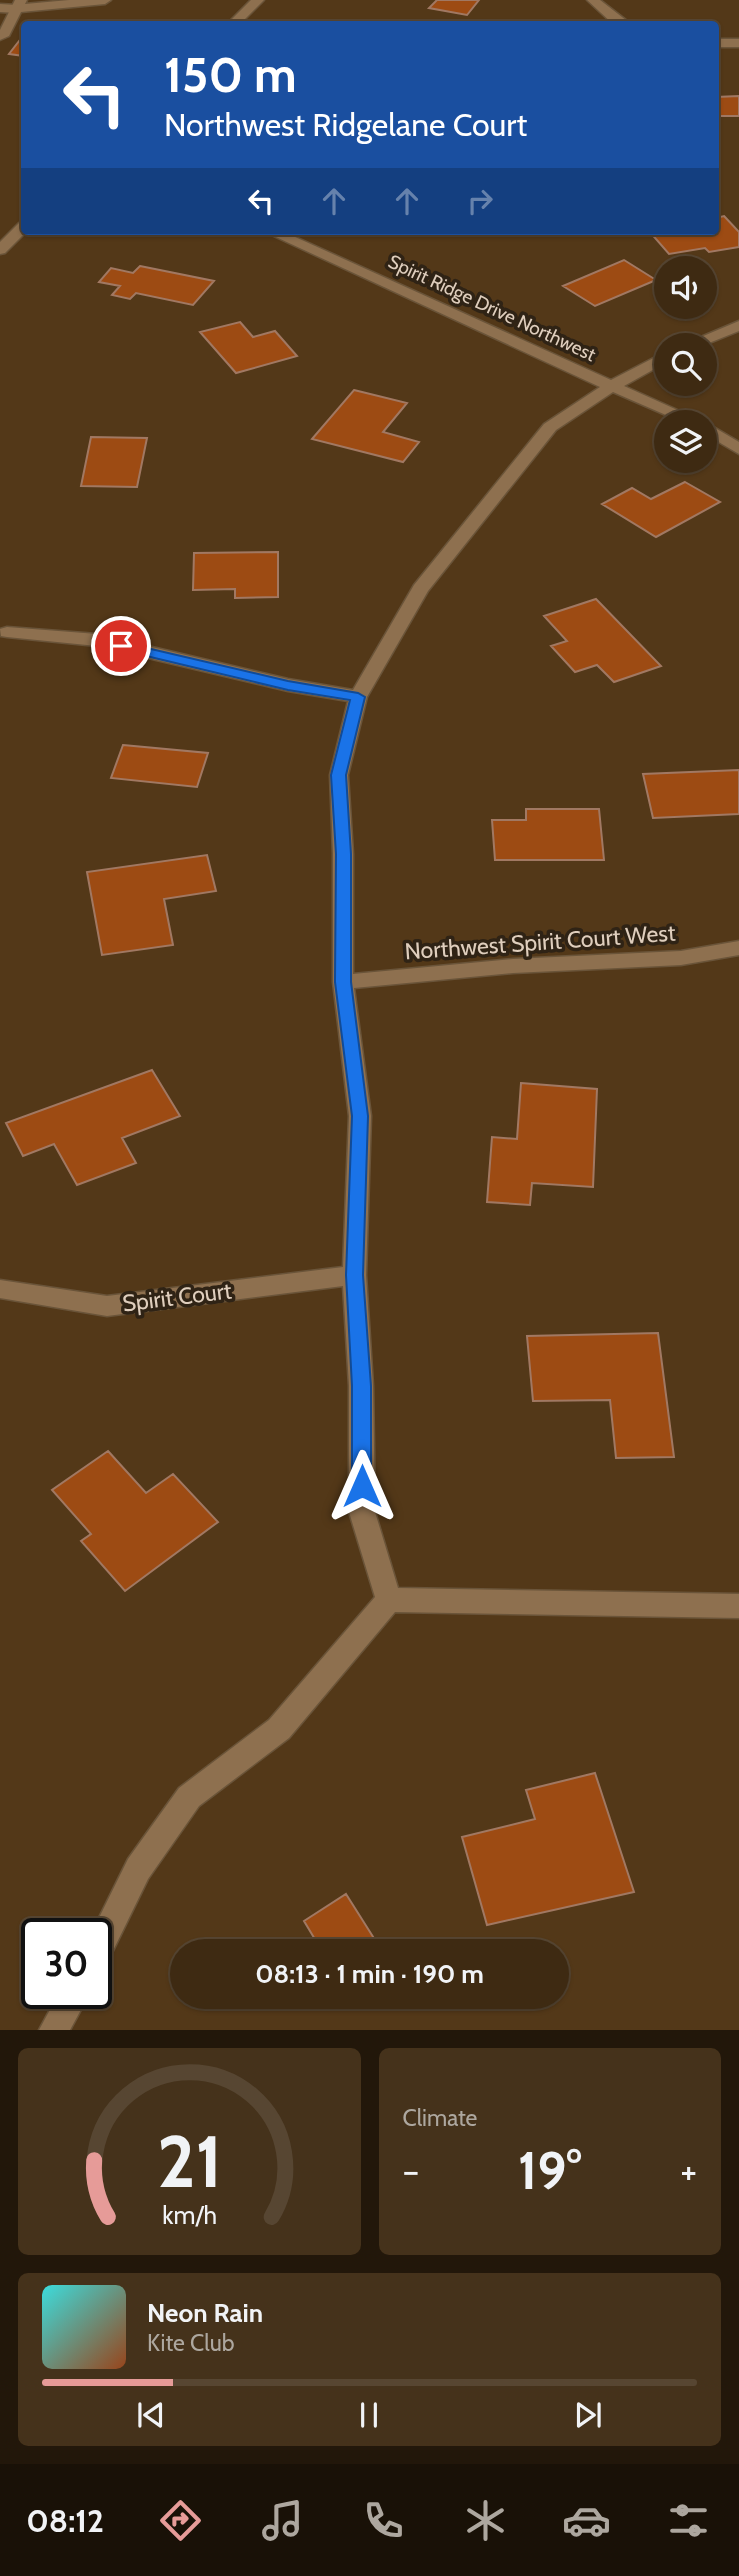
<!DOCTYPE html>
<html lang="en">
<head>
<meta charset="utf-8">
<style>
  body { margin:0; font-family:Cabin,sans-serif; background:#45321b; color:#f1f3f6; height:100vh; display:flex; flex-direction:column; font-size:26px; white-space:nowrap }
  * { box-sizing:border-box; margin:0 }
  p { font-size:23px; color:#ada79f }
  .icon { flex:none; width:38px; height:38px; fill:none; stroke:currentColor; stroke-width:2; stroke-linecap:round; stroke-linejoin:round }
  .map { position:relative; height:2030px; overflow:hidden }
  .side { display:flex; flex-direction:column; gap:18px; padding:18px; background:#22170a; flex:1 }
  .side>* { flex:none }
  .guide { position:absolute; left:21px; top:21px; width:698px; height:214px; border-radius:7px; box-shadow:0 2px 5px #0004,0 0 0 2px #574632; background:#1a4fa0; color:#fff; overflow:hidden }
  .fabs { position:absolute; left:654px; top:256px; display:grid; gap:14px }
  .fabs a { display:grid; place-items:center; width:63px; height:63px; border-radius:50%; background:#3e2a12; box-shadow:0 2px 5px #0004,0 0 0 2px #574632; font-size:35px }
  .speed { position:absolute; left:21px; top:1918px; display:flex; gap:14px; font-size:35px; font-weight:700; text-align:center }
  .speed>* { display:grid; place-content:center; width:91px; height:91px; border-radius:50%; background:#3e2a12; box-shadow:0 2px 5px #0004,0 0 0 2px #574632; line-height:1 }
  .speed .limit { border:4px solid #111; border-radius:10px; background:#fff; color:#111 }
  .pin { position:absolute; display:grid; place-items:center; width:60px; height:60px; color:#fff; margin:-30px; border:4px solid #fff; border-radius:50%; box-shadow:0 2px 7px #0007 }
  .me { position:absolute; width:77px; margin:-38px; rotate:0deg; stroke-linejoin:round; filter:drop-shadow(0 0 5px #0008) }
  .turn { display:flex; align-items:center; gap:24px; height:147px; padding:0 28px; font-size:32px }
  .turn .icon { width:91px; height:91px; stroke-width:2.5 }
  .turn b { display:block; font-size:49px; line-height:60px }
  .lanes { display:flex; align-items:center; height:66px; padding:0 28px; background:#0003; justify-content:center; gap:35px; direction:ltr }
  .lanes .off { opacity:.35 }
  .big { font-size:52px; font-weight:800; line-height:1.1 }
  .side .card { flex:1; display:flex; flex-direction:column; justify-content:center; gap:10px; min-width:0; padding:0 24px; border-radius:10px; background:#45321b }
  .side .dial { align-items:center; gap:0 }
  .dial svg { height:182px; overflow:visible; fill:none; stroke:#574632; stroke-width:7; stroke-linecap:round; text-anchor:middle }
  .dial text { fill:#f1f3f6; stroke:none }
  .song { display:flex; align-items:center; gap:21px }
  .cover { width:84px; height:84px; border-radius:10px; background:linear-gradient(135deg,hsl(180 70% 55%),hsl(20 70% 35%)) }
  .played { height:7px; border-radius:4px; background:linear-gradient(90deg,#e69b98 20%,#574632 20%) }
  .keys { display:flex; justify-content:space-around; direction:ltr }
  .heat { display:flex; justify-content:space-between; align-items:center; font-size:38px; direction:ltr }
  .side .tiles { flex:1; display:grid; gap:18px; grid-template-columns:1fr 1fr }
  .card:last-child { grid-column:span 2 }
  .trip { position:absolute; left:170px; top:1939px; width:399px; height:70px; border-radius:35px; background:#3e2a12; box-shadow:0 2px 5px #0004,0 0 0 2px #574632; font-weight:800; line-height:70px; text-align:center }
  .menu { display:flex; height:112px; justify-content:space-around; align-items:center; background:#191107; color:#ada79f }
  .menu .icon { width:49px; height:49px }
  .menu .on { color:#e69b98 }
  .menu b { font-size:32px; color:#f1f3f6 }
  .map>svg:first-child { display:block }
</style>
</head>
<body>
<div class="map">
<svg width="739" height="2030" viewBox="0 0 739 2030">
  <rect width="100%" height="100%" fill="#533818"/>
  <!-- building -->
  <path fill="#9d4b13" stroke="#a17862" stroke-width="2" d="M437 0H479L467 15 429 8Z
    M23 36 24 56 9 54Z
    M739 96V116H716V97Z
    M724 216 739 232V247L709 252 705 248 669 254 649 231H716V218Z
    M624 260 656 280 595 306 563 286Z
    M140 266 214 281 193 305 136 293 130 299 112 295 120 286 99 282 111 268 133 273Z
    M240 322 253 337 275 331 297 356 236 373 200 332Z
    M354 390 407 403 383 432 419 442 403 462 312 439Z
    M91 437 147 438 137 487 81 486Z
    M685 482 720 502 656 537 602 504 632 488 651 499Z
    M278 552V597L235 598V589L193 590 194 553Z
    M596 599 661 666 614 682 597 665 575 672 551 646 567 641 544 616Z
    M123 745 208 753 197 787 111 778Z
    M739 770V814L653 818 643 774Z
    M526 809H599L604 860H495L492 820H526Z
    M207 855 216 891 164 899 173 945 102 955 87 872Z
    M152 1070 180 1116 122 1138 136 1163 77 1185 54 1144 23 1156 6 1123Z
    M521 1083 597 1089 593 1187 532 1183 530 1205 487 1202 492 1137 517 1139Z
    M658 1333 674 1457 616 1458 610 1400 533 1401 527 1336Z
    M108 1451 146 1493 173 1474 218 1522 125 1591 81 1541 91 1534 52 1490Z
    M595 1773 634 1892 487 1925 462 1837 535 1819 526 1790Z
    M346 1894 382 1951H322L304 1921Z"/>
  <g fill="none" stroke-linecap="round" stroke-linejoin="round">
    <defs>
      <path id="lane" d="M0 4 17 5 23 9 17 13 0 12Z"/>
      <path id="street" d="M15 0H27L25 4 69 0H111L105 4 21 12 9 36 0 40V30Z
        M587 0H600L631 24H613Z
        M716 39H739V47H716Z
        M263 231H282L611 380 667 351V362L624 386 704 422H682L613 392 556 430 428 591 367 697 348 775 353 854V974L513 959 681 951 739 941V955L681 965 513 973 354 988 371 1116 366 1275 373 1386 375 1512 398 1588 739 1594V1618L395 1612 289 1738 199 1806 148 1879 106 1965 96 1969V1934H91L128 1859 179 1788 269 1720 375 1597 349 1512V1386L343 1286 107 1316 0 1298V1280L107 1296 343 1267 349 1116 333 982V854L330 775 348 701 288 691 97 646 7 637 1 636 0 629 7 627 97 634 288 679 353 690 414 585 544 424 600 387Z
        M739 321V331L704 345H682Z
        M705 422 739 442V454L705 434Z
        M59 1993H90L70 2030H39Z"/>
      <path id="secondary" d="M251 0H264L240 24H227Z
        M24 222V231H27L5 253 0 254V242L19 223Z"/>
    </defs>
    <!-- lane casing -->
    <use href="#lane" stroke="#6a5439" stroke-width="3"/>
    <!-- street casing -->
    <use href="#street" stroke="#6a5439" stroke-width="3"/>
    <!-- secondary casing -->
    <use href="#secondary" stroke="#6a5439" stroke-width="3"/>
    <!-- lane -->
    <use href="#lane" fill="#8e704f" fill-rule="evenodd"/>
    <!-- street -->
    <use href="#street" fill="#8e704f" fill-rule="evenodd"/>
    <!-- secondary -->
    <use href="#secondary" fill="#8e704f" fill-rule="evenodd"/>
  </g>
  <!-- route -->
  <path fill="#1a73e8" stroke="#114b97" stroke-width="2" d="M121 642 288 681 358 693 365 697 346 775 351 854V982L368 1116 363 1275 371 1386V1486L368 1492 362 1495 355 1492 352 1486V1386L346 1275 352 1116 335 982 336 854 331 775 350 700 288 690 117 649 115 646Z"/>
  <g text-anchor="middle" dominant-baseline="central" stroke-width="7" stroke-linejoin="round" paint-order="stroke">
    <!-- far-street labels -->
    <g font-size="19" fill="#dfcebd" stroke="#2f2315">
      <text transform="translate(492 308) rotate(25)">Spirit Ridge Drive Northwest</text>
    </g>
    <!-- street labels -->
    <g font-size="23" fill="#dfcebd" stroke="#2f2315">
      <text transform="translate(540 942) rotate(-4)">Northwest Spirit Court West</text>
      <text transform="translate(177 1297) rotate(-7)">Spirit Court</text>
    </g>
  </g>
</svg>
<div class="fabs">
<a><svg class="icon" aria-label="sound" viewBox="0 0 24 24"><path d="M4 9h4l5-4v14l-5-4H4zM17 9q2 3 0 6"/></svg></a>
<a><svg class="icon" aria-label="search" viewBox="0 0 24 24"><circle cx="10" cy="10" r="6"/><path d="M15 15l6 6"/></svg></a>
<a><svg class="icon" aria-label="layers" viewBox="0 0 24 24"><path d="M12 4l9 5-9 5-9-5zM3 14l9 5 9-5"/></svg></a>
</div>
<div class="speed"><div class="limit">30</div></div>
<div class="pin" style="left:121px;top:646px;background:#d93025"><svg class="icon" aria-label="arrive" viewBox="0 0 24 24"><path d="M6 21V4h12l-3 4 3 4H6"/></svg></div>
<svg class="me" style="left:362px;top:1486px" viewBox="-20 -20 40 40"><path d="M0-17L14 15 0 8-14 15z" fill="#1a73e8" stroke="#fff" stroke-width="4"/></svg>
<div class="trip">08:13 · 1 min · 190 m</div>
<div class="guide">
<div class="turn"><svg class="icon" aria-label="left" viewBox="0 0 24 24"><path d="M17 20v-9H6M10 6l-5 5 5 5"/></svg><div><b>150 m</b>Northwest Ridgelane Court</div></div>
<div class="lanes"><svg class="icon" aria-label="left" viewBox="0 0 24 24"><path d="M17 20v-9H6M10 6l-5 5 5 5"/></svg><svg class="icon off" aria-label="ahead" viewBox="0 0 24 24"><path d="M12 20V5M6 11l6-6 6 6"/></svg><svg class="icon off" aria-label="ahead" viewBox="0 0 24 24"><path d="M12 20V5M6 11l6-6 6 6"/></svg><svg class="icon off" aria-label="right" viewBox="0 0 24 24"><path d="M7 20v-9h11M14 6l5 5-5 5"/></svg></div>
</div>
</div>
<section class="side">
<div class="tiles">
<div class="card dial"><svg viewBox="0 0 100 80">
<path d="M14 69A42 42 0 1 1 86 69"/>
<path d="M14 69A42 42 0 0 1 8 44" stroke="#e69b98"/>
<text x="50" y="56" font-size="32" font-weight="700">21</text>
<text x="50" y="72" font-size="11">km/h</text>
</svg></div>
<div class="card"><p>Climate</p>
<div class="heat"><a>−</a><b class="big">19°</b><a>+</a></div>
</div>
<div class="card">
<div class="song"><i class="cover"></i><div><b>Neon Rain</b><p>Kite Club</p></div></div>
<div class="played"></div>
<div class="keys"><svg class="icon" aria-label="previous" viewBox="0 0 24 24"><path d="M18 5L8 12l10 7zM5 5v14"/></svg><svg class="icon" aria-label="pause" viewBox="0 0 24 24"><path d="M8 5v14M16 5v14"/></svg><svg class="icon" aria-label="next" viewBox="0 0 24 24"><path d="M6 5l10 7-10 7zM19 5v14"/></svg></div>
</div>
</div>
</section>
<nav class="menu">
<b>08:12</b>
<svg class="icon on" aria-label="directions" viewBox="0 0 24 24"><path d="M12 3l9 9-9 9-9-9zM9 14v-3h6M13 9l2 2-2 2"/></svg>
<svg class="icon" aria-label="music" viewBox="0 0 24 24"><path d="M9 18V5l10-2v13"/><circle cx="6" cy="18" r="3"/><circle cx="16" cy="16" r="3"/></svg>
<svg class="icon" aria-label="phone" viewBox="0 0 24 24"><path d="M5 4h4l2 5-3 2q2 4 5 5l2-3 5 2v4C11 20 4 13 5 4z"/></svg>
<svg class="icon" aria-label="climate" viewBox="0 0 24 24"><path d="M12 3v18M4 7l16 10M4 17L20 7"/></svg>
<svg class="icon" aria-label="car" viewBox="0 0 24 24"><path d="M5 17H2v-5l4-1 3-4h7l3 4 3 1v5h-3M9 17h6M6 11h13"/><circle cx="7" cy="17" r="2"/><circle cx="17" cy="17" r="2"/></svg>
<svg class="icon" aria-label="filters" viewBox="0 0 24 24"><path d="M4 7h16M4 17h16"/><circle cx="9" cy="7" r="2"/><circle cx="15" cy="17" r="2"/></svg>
</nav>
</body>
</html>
